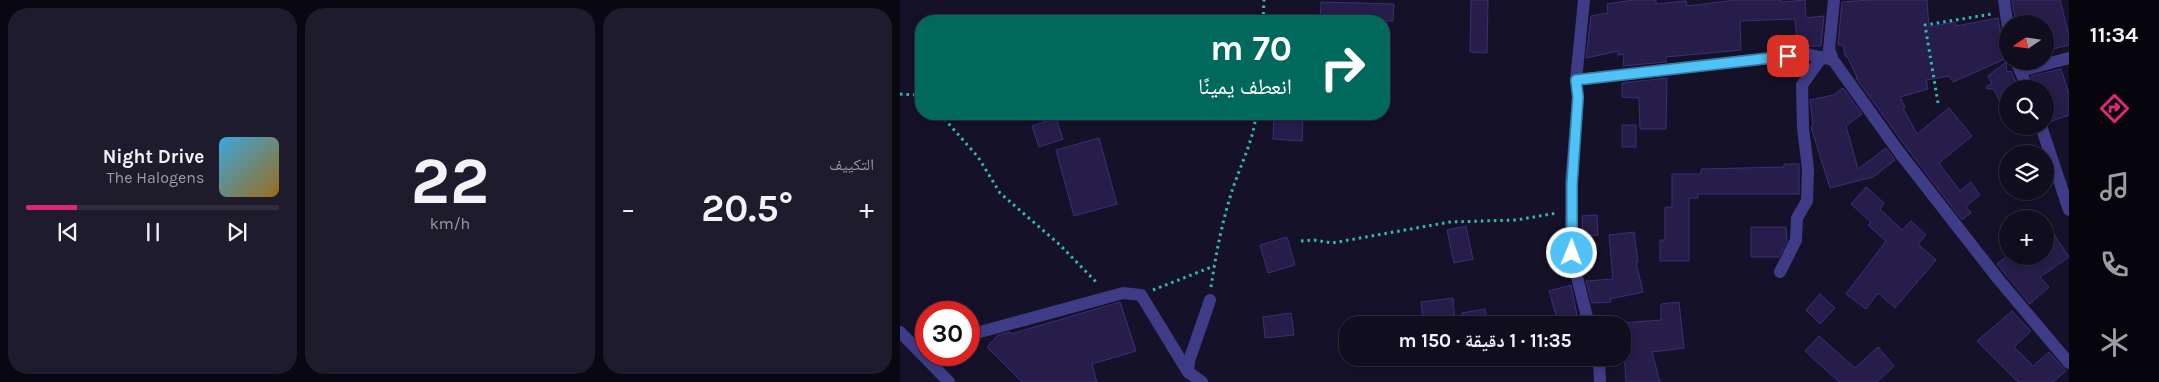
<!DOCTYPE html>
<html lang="ar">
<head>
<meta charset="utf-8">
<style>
  body { margin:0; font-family:Karla,"Noto Naskh Arabic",sans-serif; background:#1e1b2c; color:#f1f3f6; direction:rtl; height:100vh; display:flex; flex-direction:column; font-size:19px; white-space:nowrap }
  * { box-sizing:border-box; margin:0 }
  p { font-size:16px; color:#9c9ca4 }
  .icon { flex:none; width:28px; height:28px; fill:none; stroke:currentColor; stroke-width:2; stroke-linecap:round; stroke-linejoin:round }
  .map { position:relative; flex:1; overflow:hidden; direction:ltr }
  .drawer { display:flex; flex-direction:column; gap:8px; padding:8px; background:#090711; width:900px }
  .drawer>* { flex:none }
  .top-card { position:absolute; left:15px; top:15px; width:475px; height:105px; border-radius:20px; box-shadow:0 2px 8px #0003,0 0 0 1px #302d3d; direction:rtl; background:#00695c; color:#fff; overflow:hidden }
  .needle { width:32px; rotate:257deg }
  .buttons { position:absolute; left:1099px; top:15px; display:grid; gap:10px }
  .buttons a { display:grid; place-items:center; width:55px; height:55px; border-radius:50%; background:#100d1f; box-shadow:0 2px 8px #0003,0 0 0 1px #302d3d; font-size:25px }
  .speed { position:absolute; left:15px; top:301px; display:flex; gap:10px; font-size:25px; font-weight:700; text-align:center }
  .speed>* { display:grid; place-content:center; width:65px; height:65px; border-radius:50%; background:#100d1f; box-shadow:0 2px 8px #0003,0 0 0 1px #302d3d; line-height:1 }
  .speed .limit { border:8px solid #d22; background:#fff; color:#111 }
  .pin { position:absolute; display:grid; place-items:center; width:42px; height:42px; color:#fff; margin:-21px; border-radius:10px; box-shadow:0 2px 8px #0006 }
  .me { position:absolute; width:55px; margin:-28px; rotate:1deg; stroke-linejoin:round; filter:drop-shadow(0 0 4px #0008) }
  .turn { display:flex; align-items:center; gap:18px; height:105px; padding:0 15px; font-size:22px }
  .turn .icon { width:65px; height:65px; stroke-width:2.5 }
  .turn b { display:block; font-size:35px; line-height:42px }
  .big { font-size:38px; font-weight:700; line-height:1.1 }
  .drawer .widget { flex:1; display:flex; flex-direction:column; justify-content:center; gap:8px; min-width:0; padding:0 18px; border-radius:20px; background:#1e1b2c }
  .drawer .dial { align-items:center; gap:0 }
  .dial b { font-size:65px; line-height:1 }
  .song { display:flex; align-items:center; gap:15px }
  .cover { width:60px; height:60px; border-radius:8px; background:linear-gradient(135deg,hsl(200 70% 55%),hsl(40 70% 35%)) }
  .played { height:5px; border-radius:2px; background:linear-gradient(90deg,#db2777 20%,#302d3d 20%) }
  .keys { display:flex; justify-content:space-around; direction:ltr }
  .heat { display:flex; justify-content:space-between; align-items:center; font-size:28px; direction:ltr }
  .drawer .tiles { flex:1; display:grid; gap:8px; grid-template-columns:repeat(3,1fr) }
  .trip { position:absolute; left:439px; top:316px; width:292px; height:50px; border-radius:20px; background:#100d1f; box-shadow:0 2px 8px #0003,0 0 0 1px #302d3d; font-weight:700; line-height:50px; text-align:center; direction:rtl }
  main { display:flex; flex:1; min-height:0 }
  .tab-bar { display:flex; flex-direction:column; width:90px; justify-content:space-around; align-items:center; background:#06050c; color:#9c9ca4 }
  .tab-bar .icon { width:35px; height:35px }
  .tab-bar .selected { color:#db2777 }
  .tab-bar b { font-size:22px; color:#f1f3f6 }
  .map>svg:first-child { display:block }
</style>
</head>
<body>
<main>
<nav class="tab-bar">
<b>11:34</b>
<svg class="icon selected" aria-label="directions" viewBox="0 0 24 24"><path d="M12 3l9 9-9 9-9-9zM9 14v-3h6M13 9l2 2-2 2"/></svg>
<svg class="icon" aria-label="music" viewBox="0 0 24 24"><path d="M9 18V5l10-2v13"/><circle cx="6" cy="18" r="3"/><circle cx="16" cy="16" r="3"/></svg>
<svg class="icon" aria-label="phone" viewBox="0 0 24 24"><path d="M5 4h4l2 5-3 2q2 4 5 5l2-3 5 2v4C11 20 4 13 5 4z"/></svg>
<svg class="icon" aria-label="climate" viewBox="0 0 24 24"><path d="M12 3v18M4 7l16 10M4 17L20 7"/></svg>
</nav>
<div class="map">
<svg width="1169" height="382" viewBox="0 0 1169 382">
  <rect width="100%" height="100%" fill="#151129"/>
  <!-- building -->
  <path fill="#261d4a" stroke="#3d2f75" d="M571 0H588L587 53 570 52Z
    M733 0H756V4L786 1 787 6 836 0H881V2L905 0 906 18 924 16 921 46H905V43L897 44 895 19 840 21 841 50 766 57V62L723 66 724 54 718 55V51L686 58 691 16 708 13 707 4Z
    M970 0H1027L1029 27 1055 22 1056 26 1098 18 1105 59 1053 82 1049 76 1026 80 1028 89 1000 97 1005 107 1003 108 1017 134 1049 108 1072 136 1039 163 1060 191 1071 182 1080 195 1066 206 1071 213 1062 220 1006 147 956 78 957 77 947 56H945L943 45H938L942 2Z
    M1112 0H1160L1169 35V45L1148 50 1145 39V24H1116Z
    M421 2 494 4 493 21H420Z
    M1106 62 1107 72 1111 71 1119 89H1108V120L1094 89H1087V86L1092 84 1088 76Z
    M1161 69 1169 94V115L1152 121 1145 98V89H1136L1131 76Z
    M767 78 766 129H740L739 98 722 97V83Z
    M943 88 962 114 946 126 958 169 986 148 995 160 973 177 930 188 911 127 913 124 910 100 933 95Z
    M374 117 403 119 402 141 373 139Z
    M156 118 163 139 139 147 132 126Z
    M722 125H736V147H722Z
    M199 138 217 204 174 216 156 150Z
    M884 164H899V194H798V198H789V261H760V240H765V207H772V174H801V169L884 167Z
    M966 187 984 203 980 209 1002 230 1011 221 1026 235 1018 244 1036 260 995 308 978 293 966 309 946 294 986 241 968 225 971 222 951 204Z
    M697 215 698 235 683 236 682 216Z
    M1145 221 1169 257 1140 277 1149 287 1130 304 1097 264 1107 256H1145Z
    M566 226 573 259 554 263 547 230Z
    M851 227H886L887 241 879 257H851Z
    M734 232 738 262H736L743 292 710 299 711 302 692 303 686 281 713 279 709 235Z
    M387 237 395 265 368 273 360 245Z
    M671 285 679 325H659L649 291Z
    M920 294 935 308 920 324 906 310Z
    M553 298 555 321 524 325 521 302Z
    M220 302 236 351 192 364 197 382H122L87 347 98 335 110 332 111 334Z
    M779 302 784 348 752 352 760 382H726L722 323 761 320V304Z
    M585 309 588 325H564L562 313Z
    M1112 311 1131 331 1114 347 1133 366 1149 352 1166 371 1153 382H1118L1077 341Z
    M391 313 394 335 365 338 363 317Z
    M919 336 955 368 978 347 994 366 977 382H939L905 351Z"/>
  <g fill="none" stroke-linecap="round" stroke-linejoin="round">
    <!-- path -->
    <path stroke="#32bab2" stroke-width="3" stroke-dasharray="2.5 4" stroke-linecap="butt" d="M363 21 364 0
      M0 94 16 95 21 99
      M1038 103 1025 25 1092 14
      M40 114 78 157 100 193 160 245 198 284
      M401 241 414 240 432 243 550 222 616 220 657 213
      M311 287C316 253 323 217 334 185 342 162 354 138 356 114
      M253 290 314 266"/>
    <!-- minor -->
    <path stroke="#3f3c87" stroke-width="12" d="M684 0 676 80 678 97 671 184V253L689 325
      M1104 0 1108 28
      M933 60 929 49 934 0
      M1116 61 1128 89
      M1120 71 1169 58
      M676 80 907 54 933 60 999 152 1099 280 1169 363
      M1141 126 1169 210
      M880 272 896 240 897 218 907 201 908 169 903 128 902 85 922 57
      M0 332 49 382
      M69 335 223 293 241 295 288 372 302 382
      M699 358 700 382
      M288 372 289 361 310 300"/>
  </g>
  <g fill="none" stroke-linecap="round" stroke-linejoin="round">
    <defs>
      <path id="route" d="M672 253V184L678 97 676 80 888 56"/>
    </defs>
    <!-- route casing -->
    <use href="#route" stroke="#337fa1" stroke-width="12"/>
    <!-- route -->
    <use href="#route" stroke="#4fc3f7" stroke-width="9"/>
  </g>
</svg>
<div class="buttons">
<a><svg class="needle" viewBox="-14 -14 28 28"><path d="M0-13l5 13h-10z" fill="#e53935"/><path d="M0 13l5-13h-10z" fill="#9c9ca4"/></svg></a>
<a><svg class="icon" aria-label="search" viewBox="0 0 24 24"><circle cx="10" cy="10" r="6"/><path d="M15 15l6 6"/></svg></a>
<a><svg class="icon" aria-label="layers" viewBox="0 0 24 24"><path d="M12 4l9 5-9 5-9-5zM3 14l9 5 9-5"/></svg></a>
<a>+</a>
</div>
<div class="speed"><div class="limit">30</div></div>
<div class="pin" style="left:888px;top:56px;background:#d93025"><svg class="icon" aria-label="arrive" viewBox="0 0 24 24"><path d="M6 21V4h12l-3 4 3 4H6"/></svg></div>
<svg class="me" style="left:672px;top:253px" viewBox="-20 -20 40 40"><circle r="17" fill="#4fc3f7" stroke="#fff" stroke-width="3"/><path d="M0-11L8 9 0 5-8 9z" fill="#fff"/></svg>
<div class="trip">11:35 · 1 دقيقة · 150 m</div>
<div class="top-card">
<div class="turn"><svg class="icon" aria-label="right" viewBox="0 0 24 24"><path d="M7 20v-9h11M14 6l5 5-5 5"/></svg><div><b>70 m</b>انعطف يمينًا</div></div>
</div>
</div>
<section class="drawer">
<div class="tiles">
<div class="widget"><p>التكييف</p>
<div class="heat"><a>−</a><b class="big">20.5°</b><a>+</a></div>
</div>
<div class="widget dial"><b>22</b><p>km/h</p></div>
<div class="widget">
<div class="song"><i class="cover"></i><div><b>Night Drive</b><p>The Halogens</p></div></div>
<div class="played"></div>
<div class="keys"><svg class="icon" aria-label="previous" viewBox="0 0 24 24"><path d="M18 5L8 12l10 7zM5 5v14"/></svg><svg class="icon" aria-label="pause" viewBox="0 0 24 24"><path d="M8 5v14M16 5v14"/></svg><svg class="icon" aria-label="next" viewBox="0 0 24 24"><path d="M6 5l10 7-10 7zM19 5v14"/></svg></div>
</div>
</div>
</section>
</main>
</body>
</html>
